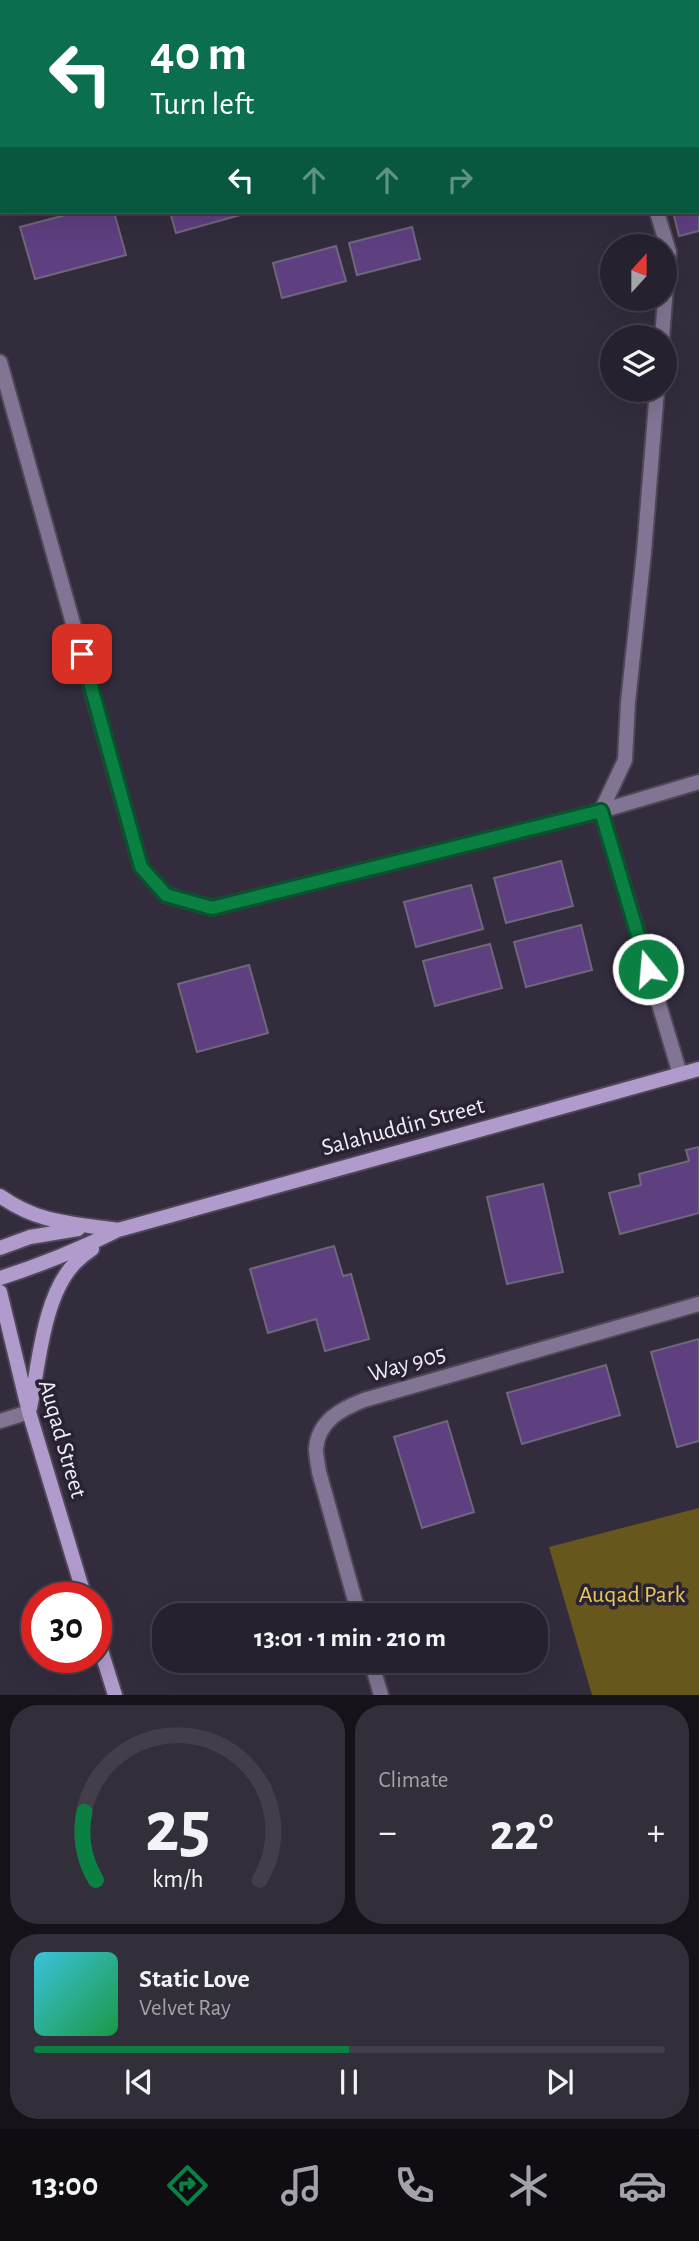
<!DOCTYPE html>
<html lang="en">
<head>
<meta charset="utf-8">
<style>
  body { margin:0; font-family:"Alegreya Sans",sans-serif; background:#322e3a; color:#f1f3f6; height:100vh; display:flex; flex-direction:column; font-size:26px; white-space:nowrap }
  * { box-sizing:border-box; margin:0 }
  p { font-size:23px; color:#a4a3aa }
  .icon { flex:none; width:38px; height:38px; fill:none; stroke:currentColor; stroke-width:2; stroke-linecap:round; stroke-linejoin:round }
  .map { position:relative; height:1695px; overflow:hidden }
  .drawer { display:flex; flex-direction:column; gap:10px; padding:10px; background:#151219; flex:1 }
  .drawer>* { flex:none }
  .hud { position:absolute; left:0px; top:0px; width:700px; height:214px; box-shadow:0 7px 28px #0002,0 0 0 2px #423e4a; background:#0b6e4f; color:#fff; overflow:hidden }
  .needle { width:46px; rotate:21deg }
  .buttons { position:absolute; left:600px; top:234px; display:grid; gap:14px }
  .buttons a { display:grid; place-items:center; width:77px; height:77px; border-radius:50%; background:#26212e; box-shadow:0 7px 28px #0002,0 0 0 2px #423e4a; font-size:35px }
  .speed { position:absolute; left:21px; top:1582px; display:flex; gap:14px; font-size:35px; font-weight:700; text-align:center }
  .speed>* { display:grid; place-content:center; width:91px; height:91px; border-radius:50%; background:#26212e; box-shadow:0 7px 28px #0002,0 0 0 2px #423e4a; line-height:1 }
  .speed .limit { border:10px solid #d22; background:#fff; color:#111 }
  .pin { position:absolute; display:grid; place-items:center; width:60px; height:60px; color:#fff; margin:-30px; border-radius:14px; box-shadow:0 4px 10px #0006 }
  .me { position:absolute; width:77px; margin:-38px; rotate:343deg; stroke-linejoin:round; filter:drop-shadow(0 0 5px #0008) }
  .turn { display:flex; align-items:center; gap:24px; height:147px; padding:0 35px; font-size:32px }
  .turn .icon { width:91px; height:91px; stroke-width:2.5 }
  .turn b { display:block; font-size:49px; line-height:60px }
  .lanes { display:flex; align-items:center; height:66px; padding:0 35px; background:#0003; justify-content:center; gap:35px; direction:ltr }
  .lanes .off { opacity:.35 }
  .big { font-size:52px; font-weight:600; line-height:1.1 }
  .drawer .card { flex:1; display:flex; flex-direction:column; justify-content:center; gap:10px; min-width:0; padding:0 24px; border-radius:28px; background:#322e3a }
  .drawer .dial { align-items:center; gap:0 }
  .dial svg { height:182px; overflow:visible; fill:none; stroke:#423e4a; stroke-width:7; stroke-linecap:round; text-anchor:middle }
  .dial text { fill:#f1f3f6; stroke:none }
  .song { display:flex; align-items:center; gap:21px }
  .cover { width:84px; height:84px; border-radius:10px; background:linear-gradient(135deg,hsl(190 70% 55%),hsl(140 70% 35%)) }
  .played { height:7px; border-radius:4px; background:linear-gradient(90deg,#0b8043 50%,#423e4a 50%) }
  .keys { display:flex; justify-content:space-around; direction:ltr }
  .heat { display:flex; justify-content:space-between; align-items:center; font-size:38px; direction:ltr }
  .drawer .tiles { flex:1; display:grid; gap:10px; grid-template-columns:1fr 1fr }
  .card:last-child { grid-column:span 2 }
  .trip { position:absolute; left:152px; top:1603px; width:396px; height:70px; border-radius:28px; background:#26212e; box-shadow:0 7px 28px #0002,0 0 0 2px #423e4a; font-weight:600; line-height:70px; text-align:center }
  .menu { display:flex; height:112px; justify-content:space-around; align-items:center; background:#0f0d12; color:#a4a3aa }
  .menu .icon { width:49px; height:49px }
  .menu .current { color:#0b8043 }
  .menu b { font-size:32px; color:#f1f3f6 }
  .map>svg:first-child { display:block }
</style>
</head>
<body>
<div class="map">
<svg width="699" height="1695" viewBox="0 0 699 1695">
  <rect width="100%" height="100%" fill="#332c3d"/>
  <!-- green -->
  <path fill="#68571c" d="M699 1508V1695H592L549 1547Z"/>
  <!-- building -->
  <path fill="#5e3f80" stroke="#6f677b" stroke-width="2" d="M287 0H362V2H287Z
    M699 177V231L679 236 673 212H698Z
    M77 212H114L126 255 35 279 20 227Z
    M170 212H251L176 233Z
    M412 227 420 259 357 275 349 243Z
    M336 246 346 281 282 298 273 263Z
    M561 861 573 906 506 923 494 878Z
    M471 885 483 929 416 947 404 902Z
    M581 925 592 970 526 987 514 942Z
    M490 944 502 988 435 1006 423 961Z
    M249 965 268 1033 197 1052 178 984Z
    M699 1147V1213L620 1234 609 1193 641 1185 639 1174 689 1161 686 1150Z
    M543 1184 563 1272 507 1284 487 1197Z
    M334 1246 343 1276 351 1274 369 1339 325 1351 316 1319 268 1333 250 1269Z
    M699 1339V1441L677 1447 651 1352Z
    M606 1365 620 1415 522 1444 507 1393Z
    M447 1421 474 1512 422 1528 394 1437Z"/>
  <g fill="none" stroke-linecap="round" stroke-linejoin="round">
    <defs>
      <path id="street" d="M639 0 640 2
        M601 2 607 0
        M0 183 2 181
        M657 212 669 252 665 299
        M662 338 665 299
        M0 362 141 867 166 895 212 908 601 811 699 782
        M657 390 644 552 628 702 625 760 601 811 680 1074
        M0 1421 29 1412
        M359 1615 319 1472C318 1464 316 1456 316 1449 318 1421 341 1409 364 1400L699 1304
        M371 1661 381 1695"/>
      <path id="secondary" d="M0 1196C40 1224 72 1223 118 1230
        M0 1248 30 1237 78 1229
        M0 1278C41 1265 80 1249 118 1230L699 1069
        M0 1292 29 1412 85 1598
        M30 1408C39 1364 43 1296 75 1263 80 1258 86 1253 92 1249
        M96 1634 115 1695"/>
    </defs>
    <!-- street casing -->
    <use href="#street" stroke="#4e4757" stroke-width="18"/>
    <!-- secondary casing -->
    <use href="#secondary" stroke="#4e4757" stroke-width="18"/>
    <!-- street -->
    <use href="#street" stroke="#817593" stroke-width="14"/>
    <!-- secondary -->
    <use href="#secondary" stroke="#b09bcc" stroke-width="14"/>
  </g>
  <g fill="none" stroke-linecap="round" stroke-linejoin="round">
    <defs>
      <path id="route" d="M82 654 141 867 166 895 212 908 601 811 648 969"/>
    </defs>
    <!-- route casing -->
    <use href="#route" stroke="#07532c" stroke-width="18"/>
    <!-- route -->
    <use href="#route" stroke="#0b8043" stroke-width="12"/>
  </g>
  <g text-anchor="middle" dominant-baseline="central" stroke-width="7" stroke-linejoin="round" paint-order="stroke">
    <!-- street labels -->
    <g font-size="24" fill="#f2edf8" stroke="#292233">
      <text transform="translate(403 1127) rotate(-15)">Salahuddin Street</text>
      <text transform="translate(407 1364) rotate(-16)">Way 905</text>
      <text transform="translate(62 1439) rotate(74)">Auqad Street</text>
    </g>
    <!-- park labels -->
    <g font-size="24" fill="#eac855" stroke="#292233">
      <text x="632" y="1595">Auqad Park</text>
    </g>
  </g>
</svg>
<div class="buttons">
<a><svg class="needle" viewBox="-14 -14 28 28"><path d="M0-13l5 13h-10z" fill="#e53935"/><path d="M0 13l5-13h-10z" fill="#a4a3aa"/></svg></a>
<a><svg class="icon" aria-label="layers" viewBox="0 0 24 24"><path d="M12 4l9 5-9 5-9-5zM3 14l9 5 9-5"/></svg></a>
</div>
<div class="speed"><div class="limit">30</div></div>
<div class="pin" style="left:82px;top:654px;background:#d93025"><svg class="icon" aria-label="arrive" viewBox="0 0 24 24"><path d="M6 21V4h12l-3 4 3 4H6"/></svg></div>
<svg class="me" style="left:648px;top:969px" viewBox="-20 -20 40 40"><circle r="17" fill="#0b8043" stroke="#fff" stroke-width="3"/><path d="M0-11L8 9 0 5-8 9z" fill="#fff"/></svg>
<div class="trip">13:01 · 1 min · 210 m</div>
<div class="hud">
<div class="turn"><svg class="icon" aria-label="left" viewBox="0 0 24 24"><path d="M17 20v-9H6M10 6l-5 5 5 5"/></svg><div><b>40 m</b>Turn left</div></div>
<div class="lanes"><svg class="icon" aria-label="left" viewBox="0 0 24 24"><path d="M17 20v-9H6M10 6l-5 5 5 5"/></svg><svg class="icon off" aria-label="ahead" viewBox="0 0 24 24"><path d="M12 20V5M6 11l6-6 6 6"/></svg><svg class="icon off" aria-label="ahead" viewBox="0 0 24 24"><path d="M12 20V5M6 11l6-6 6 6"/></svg><svg class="icon off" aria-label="right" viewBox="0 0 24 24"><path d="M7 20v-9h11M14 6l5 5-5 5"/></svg></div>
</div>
</div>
<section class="drawer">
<div class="tiles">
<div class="card dial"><svg viewBox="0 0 100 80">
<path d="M14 69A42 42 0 1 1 86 69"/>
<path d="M14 69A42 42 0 0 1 9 39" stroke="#0b8043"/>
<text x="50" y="56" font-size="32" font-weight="700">25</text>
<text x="50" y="72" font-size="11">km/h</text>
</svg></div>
<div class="card"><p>Climate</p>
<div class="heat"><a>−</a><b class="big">22°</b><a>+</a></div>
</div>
<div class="card">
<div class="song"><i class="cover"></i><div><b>Static Love</b><p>Velvet Ray</p></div></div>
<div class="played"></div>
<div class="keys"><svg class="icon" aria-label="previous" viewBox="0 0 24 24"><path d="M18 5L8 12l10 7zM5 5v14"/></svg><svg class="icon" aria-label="pause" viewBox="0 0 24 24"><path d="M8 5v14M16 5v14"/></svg><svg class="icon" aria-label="next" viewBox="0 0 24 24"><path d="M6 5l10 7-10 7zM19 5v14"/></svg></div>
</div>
</div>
</section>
<nav class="menu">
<b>13:00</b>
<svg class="icon current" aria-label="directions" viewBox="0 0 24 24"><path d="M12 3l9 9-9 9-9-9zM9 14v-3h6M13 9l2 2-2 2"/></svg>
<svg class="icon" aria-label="music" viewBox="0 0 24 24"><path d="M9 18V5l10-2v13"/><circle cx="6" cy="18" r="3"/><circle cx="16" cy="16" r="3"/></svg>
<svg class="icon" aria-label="phone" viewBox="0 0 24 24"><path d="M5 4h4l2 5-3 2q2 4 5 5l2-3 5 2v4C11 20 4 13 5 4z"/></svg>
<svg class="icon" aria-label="climate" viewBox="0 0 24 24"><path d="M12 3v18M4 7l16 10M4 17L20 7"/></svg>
<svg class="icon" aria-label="car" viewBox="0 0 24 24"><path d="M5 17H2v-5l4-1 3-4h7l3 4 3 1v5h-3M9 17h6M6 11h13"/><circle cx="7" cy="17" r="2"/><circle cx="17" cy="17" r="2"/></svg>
</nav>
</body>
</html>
